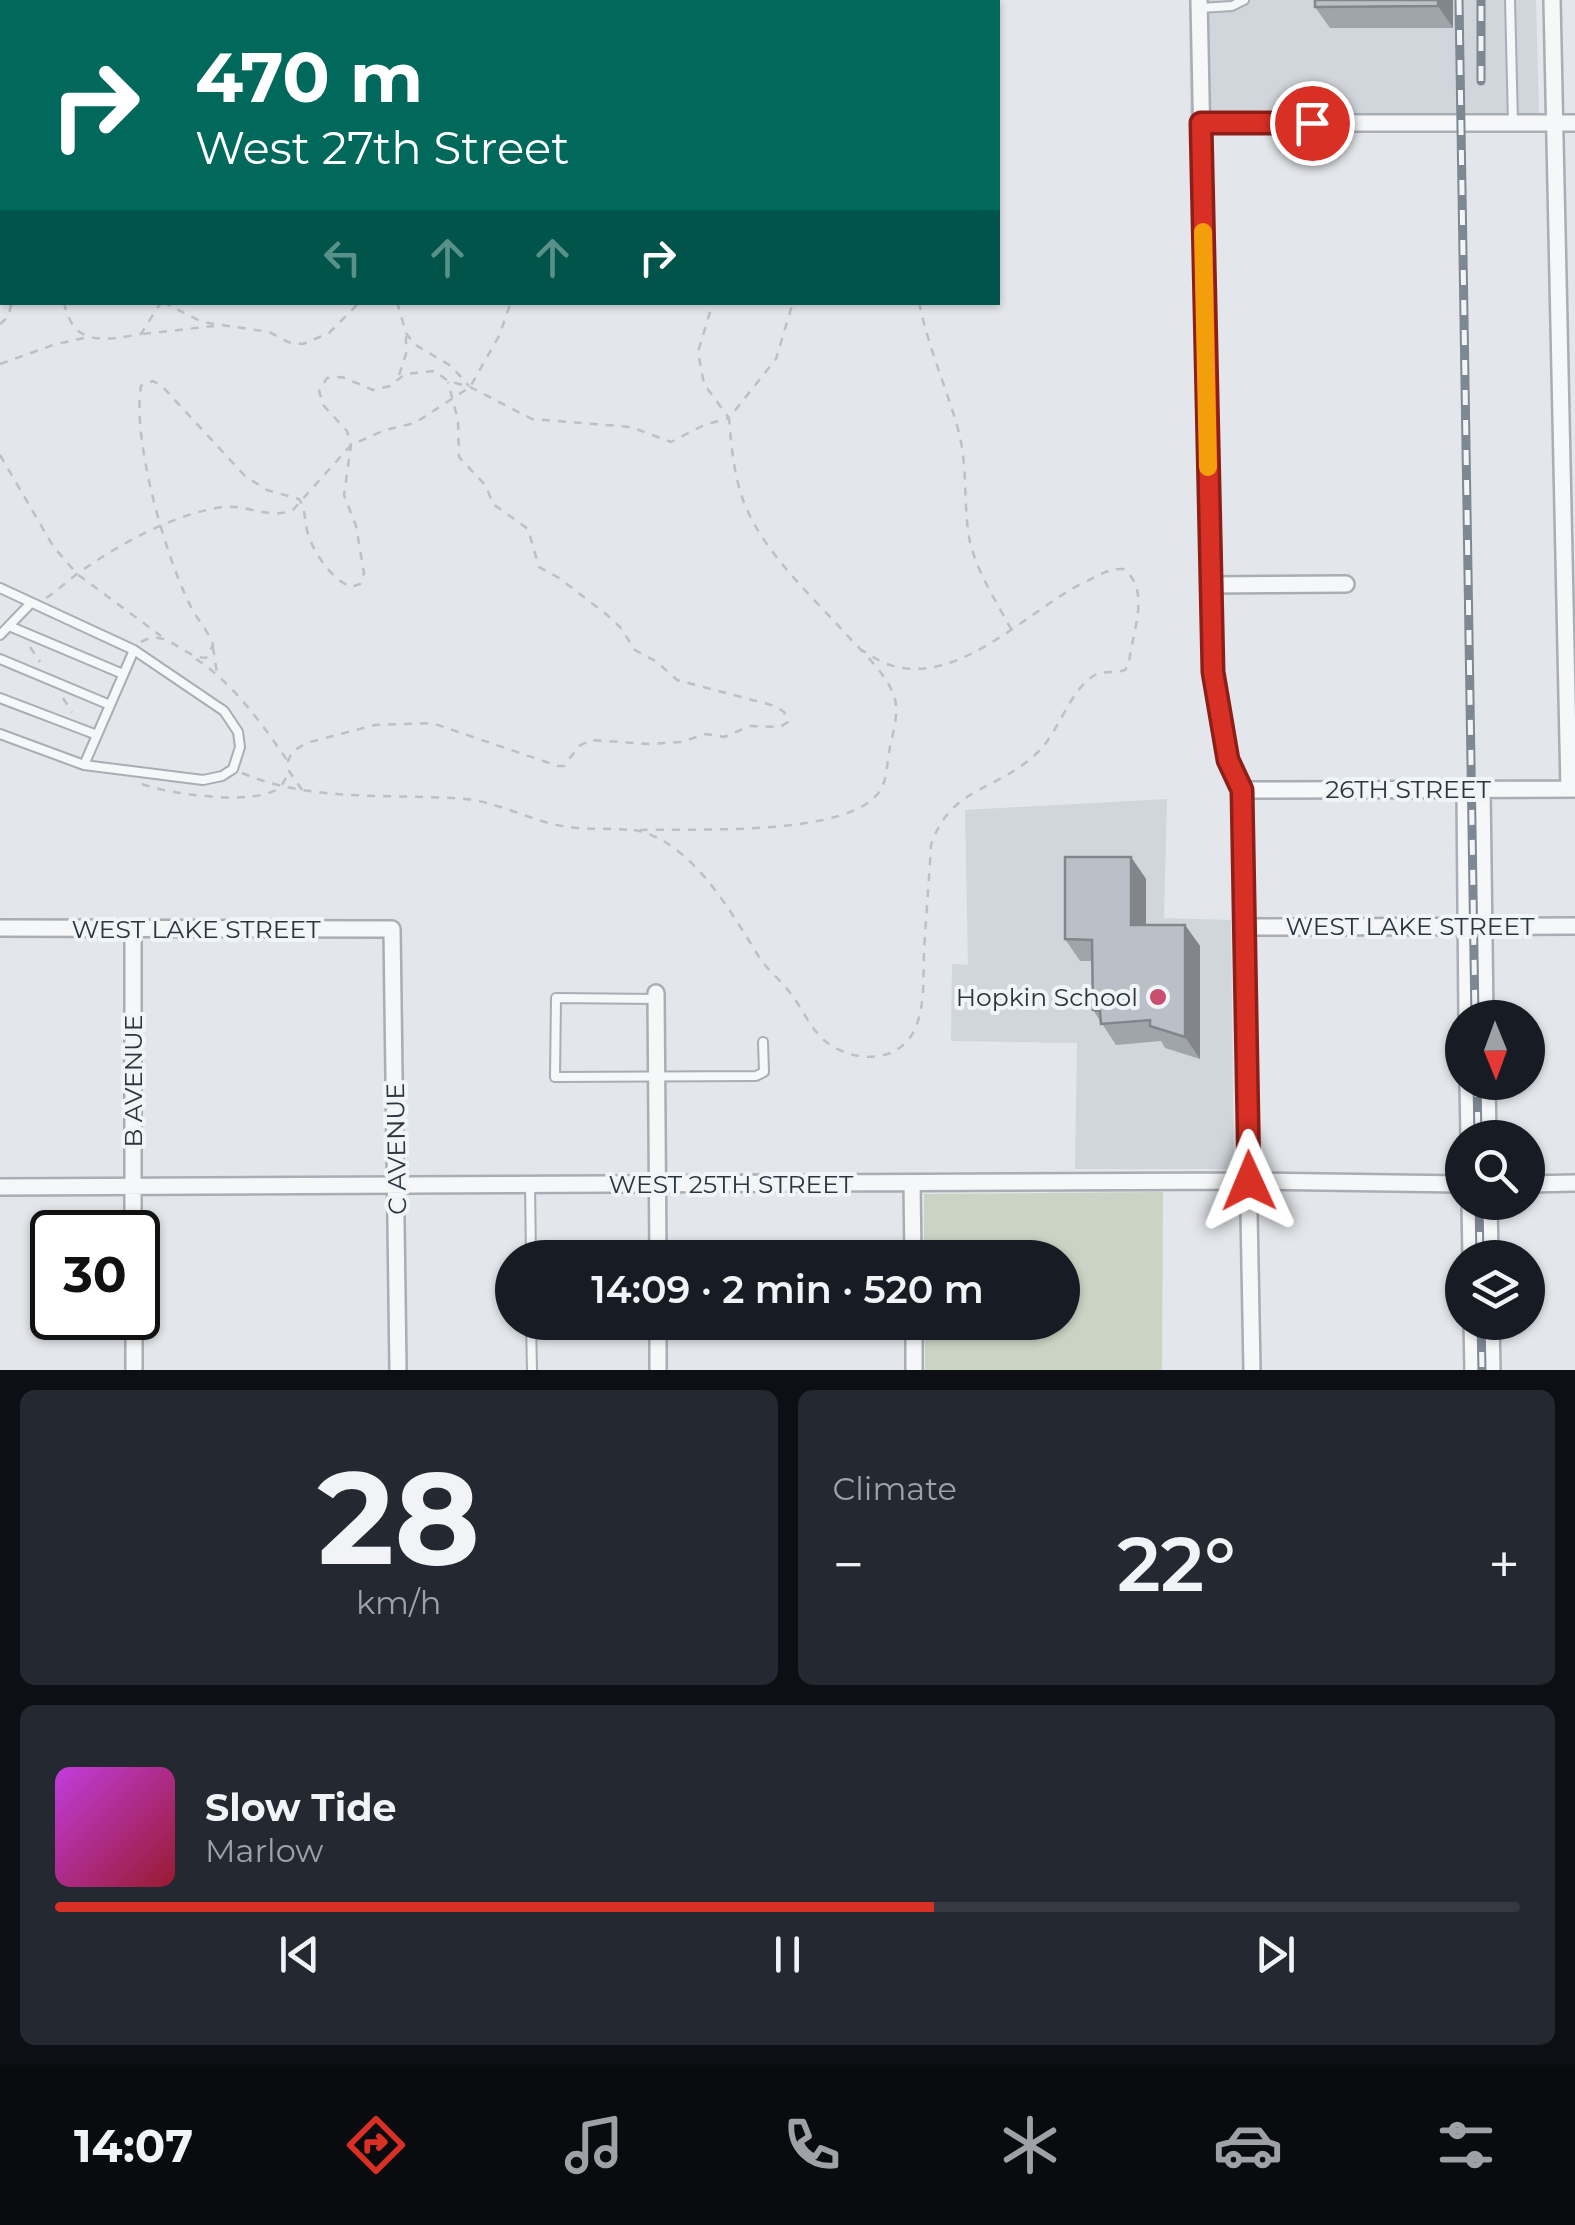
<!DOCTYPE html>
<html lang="en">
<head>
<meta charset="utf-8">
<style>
  body { margin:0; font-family:Montserrat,sans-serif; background:#242831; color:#f1f3f6; height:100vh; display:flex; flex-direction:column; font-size:38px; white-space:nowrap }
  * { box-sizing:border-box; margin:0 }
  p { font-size:32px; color:#9ea1a6 }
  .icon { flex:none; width:55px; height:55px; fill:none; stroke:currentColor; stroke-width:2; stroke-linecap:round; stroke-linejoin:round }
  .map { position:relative; height:1370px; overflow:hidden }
  .side { display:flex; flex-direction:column; gap:20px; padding:20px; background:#0d0f14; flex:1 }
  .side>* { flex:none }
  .top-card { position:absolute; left:0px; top:0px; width:1000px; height:305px; box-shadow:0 2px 8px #0004; background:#00695c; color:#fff; overflow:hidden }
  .needle { width:65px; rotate:179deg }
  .tools { position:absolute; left:1445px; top:1000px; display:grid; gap:20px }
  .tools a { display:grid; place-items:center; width:100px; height:100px; border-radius:50%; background:#171b24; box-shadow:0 2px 8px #0004; font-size:50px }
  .speed { position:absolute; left:30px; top:1210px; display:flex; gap:20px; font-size:50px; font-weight:700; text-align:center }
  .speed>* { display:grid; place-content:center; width:130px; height:130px; border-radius:50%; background:#171b24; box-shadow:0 2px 8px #0004; line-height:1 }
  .speed .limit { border:5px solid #111; border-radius:15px; background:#fff; color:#111 }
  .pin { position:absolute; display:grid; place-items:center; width:85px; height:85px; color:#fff; margin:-42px; border:5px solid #fff; border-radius:50%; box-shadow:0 2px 10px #0007 }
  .me { position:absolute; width:110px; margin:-55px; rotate:359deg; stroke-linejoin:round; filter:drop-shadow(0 0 8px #0008) }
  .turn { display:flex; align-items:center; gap:35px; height:210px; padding:0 30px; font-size:45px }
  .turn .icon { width:130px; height:130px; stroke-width:2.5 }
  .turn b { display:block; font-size:70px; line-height:85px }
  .lanes { display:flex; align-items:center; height:95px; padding:0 30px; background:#0003; justify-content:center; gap:50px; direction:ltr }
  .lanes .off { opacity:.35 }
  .big { font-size:75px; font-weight:600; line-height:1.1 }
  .side .widget { flex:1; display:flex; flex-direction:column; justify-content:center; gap:15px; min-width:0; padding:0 35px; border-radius:15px; background:#242831 }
  .side .dial { align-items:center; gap:0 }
  .dial b { font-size:130px; line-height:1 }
  .song { display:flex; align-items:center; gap:30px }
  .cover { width:120px; height:120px; border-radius:15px; background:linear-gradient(135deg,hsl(290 70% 55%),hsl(350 70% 35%)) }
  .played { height:10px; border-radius:5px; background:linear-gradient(90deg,#d93025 60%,#363941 60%) }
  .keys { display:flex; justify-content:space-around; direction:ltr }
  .heat { display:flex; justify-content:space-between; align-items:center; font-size:55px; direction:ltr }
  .side .tiles { flex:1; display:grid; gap:20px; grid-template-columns:1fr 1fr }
  .widget:last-child { grid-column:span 2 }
  .trip { position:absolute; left:495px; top:1240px; width:585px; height:100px; border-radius:50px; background:#171b24; box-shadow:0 2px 8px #0004; font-weight:600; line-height:100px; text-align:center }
  .menu { display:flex; height:160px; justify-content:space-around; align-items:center; background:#090b0e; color:#9ea1a6 }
  .menu .icon { width:70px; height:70px }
  .menu .on { color:#d93025 }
  .menu b { font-size:45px; color:#f1f3f6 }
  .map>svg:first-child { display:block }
</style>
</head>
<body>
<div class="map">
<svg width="1575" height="1370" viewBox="0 0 1575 1370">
  <rect width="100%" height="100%" fill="#e3e6ea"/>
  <!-- built -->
  <path fill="#d1d6dc" d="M1189 0H1536L1539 114 1190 116Z
    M1167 799 1164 918 1231 920 1234 1169H1075L1077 1043 951 1041 952 964 968 965 965 810Z"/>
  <!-- green -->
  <path fill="#cad4c4" d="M1163 1192 1162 1370H925V1323L1062 1322V1258L924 1257V1194Z"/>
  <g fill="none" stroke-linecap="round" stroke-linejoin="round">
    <defs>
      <path id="lane" d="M1510 0 1513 123
        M1200 8 1232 6 1244 0
        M0 588 134 650 224 711 238 732 240 747 233 769 222 776 203 780 84 765 0 734
        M9 626 123 674
        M0 635 31 603
        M0 659 110 705
        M0 698 97 735
        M84 765 134 650
        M656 999 556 998 555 1077 756 1076 764 1072 763 1042
        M530 1184 531 1258
        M531 1322 532 1370"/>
      <path id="street" d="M1199 0 1213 672 1228 760 1241 790 1252 1370
        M1552 0 1569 789
        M1201 123H1575
        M1210 585 1346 584
        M1465 789 1467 1018
        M1482 789 1485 1018
        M1241 790 1575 789
        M1244 927 1575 926
        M0 928 392 929 398 1370
        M133 929V1232
        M656 993 658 1258
        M1468 1082 1469 1138
        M1487 1082 1488 1138
        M912 1183 913 1258
        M1528 1184 1575 1183
        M0 1187 1249 1181 1462 1184
        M1470 1202 1471 1258
        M1489 1202 1490 1258
        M134 1318V1370
        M658 1322V1370
        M914 1322V1370
        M1472 1322 1473 1370
        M1491 1322 1492 1370"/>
    </defs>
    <!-- lane casing -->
    <use href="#lane" stroke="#a8aeb4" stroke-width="12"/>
    <!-- street casing -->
    <use href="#street" stroke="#a8aeb4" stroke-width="20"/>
    <!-- path -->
    <path stroke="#bcc1c5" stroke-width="2.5" stroke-dasharray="8 8" stroke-linecap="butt" d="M594 0 595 2
      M698 0V2
      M973 0 974 2
      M94 2 97 0
      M361 2 362 0
      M385 2V0
      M916 2 917 0
      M0 90 2 88
      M0 166 2 167
      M64 302C73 348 105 340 141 334L161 302
      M163 302 202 322 269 332 288 342 303 344 329 333 360 302
      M397 302 406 333 414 344 451 366 469 386
      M919 302C928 347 946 386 958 429 968 465 963 500 969 537 975 569 996 601 1011 629
      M0 324 8 317 12 302
      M143 334 214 326
      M0 364 53 345 84 338
      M399 375 406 354V334
      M0 455 53 546 77 574 161 636
      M46 598C57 591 66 582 77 574 116 546 168 517 216 508 243 502 265 519 292 511L351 445 385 430 415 423 470 387 499 336 511 302
      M141 642C167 627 181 657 206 658L213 645C208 630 197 620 190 605 165 555 132 440 141 386L153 381 161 385 245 476 267 490 299 499C306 510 304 518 307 530 312 551 331 579 351 587L360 584 364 573 356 526 344 495 351 445 347 431 324 406 319 391 327 378 342 377 373 390 390 386 405 374 435 371 448 381 470 387 532 419 631 427 671 442 704 425 729 418 704 384 698 352 713 302
      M30 647 40 662
      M213 647 217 674
      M196 659C233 683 262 724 287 760
      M63 698 72 712
      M242 773C313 803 389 793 465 799 498 802 529 820 562 826 585 830 609 828 632 830
      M142 784C169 794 257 807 280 787 284 783 286 777 288 773
      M302 790 289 771 288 761 292 752 306 743 375 725 432 723 558 766H564L579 746 591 740 649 744 681 742 706 734 724 737 750 726 780 727 788 722 784 712 775 706 677 680 657 662 635 650 620 627 606 614 559 578 539 567 528 529 493 504 486 486 459 457 458 420 448 382
      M634 830C691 840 731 912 759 957 769 972 784 983 794 998 804 1012 811 1029 825 1041 856 1066 906 1063 918 1021 925 998 923 976 924 952 926 917 929 881 931 845 951 785 998 792 1039 751 1059 731 1071 688 1095 675 1104 670 1115 674 1125 670L1129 664C1131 634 1152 592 1124 569 1108 568 1096 577 1081 584 1026 612 956 689 887 664 878 661 869 654 860 649
      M640 830C692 828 854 838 881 789 887 779 887 763 889 752 892 736 899 715 895 699 887 673 863 653 845 633 809 593 762 551 743 500 734 475 731 444 729 418L776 359 793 302"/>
    <!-- lane -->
    <use href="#lane" stroke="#f5f7f9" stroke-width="8"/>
    <!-- street -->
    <use href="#street" stroke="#f5f7f9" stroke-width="15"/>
    <defs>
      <path id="rail" d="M1459 0 1475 1018
        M1481 81V0
        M1477 1082 1478 1138
        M1479 1202 1480 1258
        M1481 1322 1482 1370"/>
    </defs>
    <!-- rail casing -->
    <use href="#rail" stroke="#7d8893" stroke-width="9"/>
    <!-- rail -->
    <use href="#rail" stroke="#f2f5f8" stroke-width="5" stroke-dasharray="15" stroke-linecap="butt"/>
  </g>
  <!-- wall -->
  <path fill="#a0a5ab" d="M1315 0H1453V28H1330L1315 7Z
    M1131 857 1146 879V925H1185L1200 946V1059L1165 1048 1161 1041 1116 1045 1093 1010 1092 961H1080L1065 939Z"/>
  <!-- shaded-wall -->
  <path fill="#82868b" d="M1438 0H1453V28L1438 6Z
    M1131 857 1146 879V946L1131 925Z
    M1185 925 1200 946V1059L1185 1037Z"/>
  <!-- building -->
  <path fill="#bac0c7" stroke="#82868b" stroke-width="2.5" d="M1315 0H1438V6L1315 7Z
    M1065 857H1131V925H1185V1037L1150 1026V1020L1101 1024 1100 1011 1093 1010 1092 940 1065 939Z"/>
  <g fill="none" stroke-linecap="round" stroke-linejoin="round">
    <defs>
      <path id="route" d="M1249 1181 1242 790 1228 760 1213 672 1201 123H1312"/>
    </defs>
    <!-- route casing -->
    <use href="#route" stroke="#8d1f18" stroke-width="25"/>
    <!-- route -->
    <use href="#route" stroke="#d93025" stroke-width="18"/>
    <!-- slow -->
    <path stroke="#f59e0b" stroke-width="18" d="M1203 232 1208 467"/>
  </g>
  <!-- markers -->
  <circle fill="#c84f6f" stroke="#f2f5f8" stroke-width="4" cx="1158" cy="997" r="10"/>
  <g text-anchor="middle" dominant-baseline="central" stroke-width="8" stroke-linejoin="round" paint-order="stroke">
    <!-- street labels -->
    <g font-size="25" fill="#2b3641" stroke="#f2f5f8">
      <text x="1408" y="789">26TH STREET</text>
      <text x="1410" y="926">WEST LAKE STREET</text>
      <text x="196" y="929">WEST LAKE STREET</text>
      <text transform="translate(133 1081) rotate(-90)">B AVENUE</text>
      <text transform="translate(396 1149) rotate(-91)">C AVENUE</text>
      <text x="731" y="1184">WEST 25TH STREET</text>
    </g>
    <!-- poi labels -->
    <g font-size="25" fill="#2b3641" stroke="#f2f5f8" text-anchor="end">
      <text x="1138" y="997">Hopkin School</text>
    </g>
  </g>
</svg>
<div class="tools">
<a><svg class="needle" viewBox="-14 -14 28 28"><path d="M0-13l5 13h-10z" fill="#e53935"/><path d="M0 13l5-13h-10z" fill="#9ea1a6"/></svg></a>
<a><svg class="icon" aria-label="search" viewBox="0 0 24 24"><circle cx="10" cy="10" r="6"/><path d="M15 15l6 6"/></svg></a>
<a><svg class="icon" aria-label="layers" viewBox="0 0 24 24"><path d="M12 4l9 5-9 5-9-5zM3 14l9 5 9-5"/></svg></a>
</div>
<div class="speed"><div class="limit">30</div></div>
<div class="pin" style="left:1312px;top:123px;background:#d93025"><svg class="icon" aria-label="arrive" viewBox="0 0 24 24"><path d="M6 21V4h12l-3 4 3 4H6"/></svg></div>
<svg class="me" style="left:1249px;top:1181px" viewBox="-20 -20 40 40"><path d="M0-17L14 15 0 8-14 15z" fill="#d93025" stroke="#fff" stroke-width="4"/></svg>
<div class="trip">14:09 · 2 min · 520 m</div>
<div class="top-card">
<div class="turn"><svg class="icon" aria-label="right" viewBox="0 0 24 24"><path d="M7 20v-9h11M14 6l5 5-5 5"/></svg><div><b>470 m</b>West 27th Street</div></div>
<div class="lanes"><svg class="icon off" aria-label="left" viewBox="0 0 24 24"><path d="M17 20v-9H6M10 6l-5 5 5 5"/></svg><svg class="icon off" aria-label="ahead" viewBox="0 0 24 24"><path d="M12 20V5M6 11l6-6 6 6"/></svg><svg class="icon off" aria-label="ahead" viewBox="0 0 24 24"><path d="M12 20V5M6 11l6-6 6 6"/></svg><svg class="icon" aria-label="right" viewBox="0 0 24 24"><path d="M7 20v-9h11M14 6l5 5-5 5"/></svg></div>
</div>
</div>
<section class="side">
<div class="tiles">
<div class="widget dial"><b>28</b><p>km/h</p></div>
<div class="widget"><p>Climate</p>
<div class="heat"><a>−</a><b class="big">22°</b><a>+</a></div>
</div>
<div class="widget">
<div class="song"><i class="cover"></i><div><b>Slow Tide</b><p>Marlow</p></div></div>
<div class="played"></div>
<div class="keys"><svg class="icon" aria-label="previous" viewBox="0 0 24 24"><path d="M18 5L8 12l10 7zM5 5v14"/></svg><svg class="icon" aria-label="pause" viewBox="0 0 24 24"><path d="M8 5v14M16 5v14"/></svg><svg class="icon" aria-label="next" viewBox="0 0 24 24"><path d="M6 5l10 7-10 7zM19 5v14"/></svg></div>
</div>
</div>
</section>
<nav class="menu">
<b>14:07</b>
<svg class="icon on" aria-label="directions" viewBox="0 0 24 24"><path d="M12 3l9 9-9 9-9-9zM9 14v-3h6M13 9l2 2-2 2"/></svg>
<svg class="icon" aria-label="music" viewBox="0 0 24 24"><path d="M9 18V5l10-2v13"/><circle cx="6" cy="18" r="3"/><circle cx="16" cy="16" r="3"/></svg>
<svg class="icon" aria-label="phone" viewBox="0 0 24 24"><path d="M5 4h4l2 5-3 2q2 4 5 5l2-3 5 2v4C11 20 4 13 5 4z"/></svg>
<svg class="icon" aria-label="climate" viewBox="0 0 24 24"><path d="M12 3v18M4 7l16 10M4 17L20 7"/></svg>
<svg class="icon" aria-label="car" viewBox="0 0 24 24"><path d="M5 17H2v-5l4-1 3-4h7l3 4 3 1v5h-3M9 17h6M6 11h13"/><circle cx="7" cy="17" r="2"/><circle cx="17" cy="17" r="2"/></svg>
<svg class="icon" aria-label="filters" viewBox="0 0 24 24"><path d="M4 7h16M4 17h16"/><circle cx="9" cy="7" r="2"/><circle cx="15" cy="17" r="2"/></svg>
</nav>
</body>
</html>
